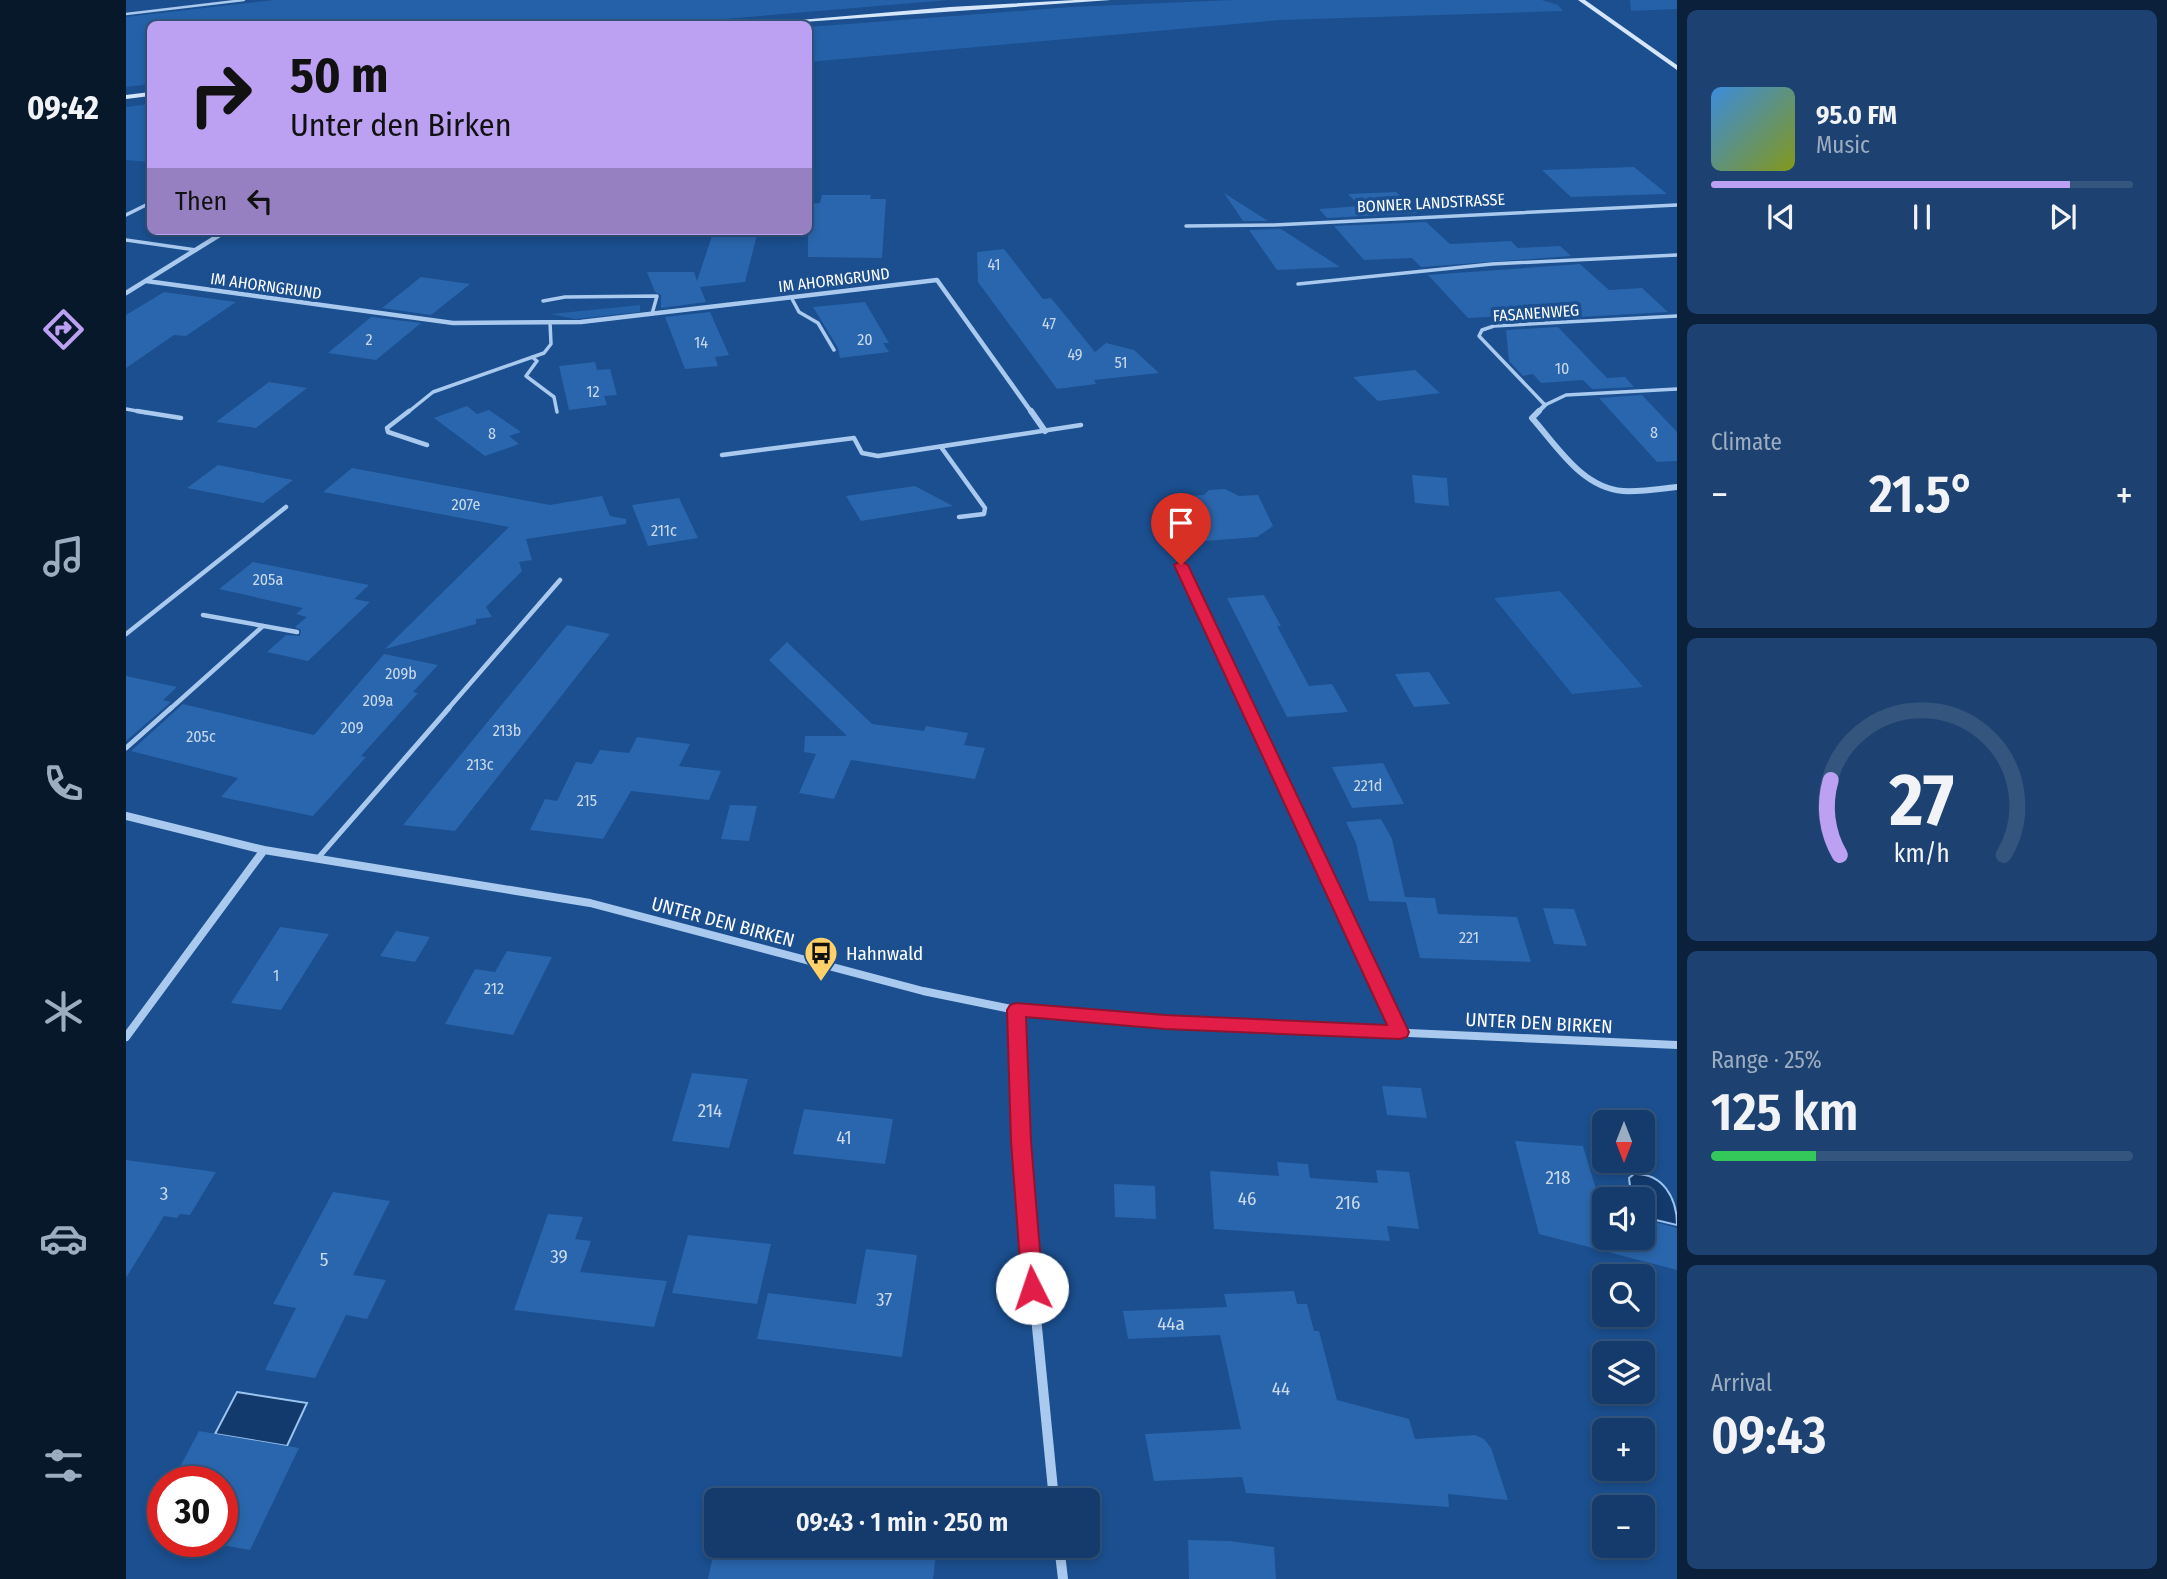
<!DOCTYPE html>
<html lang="en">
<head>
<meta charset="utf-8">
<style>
  body { margin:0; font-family:"Fira Sans Condensed",sans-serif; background:#1d4271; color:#f1f3f6; height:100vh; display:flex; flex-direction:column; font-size:26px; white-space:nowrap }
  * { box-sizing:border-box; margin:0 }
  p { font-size:23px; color:#9dadc1 }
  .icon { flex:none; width:38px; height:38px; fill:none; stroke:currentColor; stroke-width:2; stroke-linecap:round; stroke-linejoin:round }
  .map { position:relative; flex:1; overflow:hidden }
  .side { display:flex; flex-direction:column; gap:10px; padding:10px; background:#0b203b; width:490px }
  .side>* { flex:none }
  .hud { position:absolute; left:21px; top:21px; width:665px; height:214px; border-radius:10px; box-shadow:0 4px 10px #0003,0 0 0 2px #33557e; background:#bca0f2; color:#111; overflow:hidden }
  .needle { width:46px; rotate:180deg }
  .buttons { position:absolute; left:1466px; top:1110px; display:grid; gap:14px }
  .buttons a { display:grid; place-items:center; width:63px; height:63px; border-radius:10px; background:#143b6b; box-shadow:0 4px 10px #0003,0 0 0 2px #33557e; font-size:35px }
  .speed { position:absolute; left:21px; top:1466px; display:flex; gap:14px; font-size:35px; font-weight:700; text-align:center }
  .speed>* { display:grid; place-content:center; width:91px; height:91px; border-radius:50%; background:#143b6b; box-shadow:0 4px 10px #0003,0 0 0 2px #33557e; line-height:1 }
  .speed .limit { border:10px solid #d22; background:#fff; color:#111 }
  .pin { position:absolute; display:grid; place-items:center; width:60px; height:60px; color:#fff; margin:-72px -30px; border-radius:50% 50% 50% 0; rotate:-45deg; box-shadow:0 0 7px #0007 }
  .pin .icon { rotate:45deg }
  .me { position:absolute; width:77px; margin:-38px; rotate:356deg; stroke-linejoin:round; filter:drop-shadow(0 0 5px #0008) }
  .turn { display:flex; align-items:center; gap:24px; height:147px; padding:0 28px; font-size:32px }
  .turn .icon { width:91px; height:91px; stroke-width:2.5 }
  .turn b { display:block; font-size:49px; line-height:60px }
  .then { display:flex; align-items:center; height:66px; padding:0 28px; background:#0003; gap:14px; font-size:26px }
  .big { font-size:52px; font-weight:600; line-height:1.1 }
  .side .tile { flex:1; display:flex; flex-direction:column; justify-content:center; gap:10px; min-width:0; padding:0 24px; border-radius:10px; background:#1d4271 }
  .side .dial { align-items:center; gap:0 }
  .dial svg { height:182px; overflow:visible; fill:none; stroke:#33557e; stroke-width:7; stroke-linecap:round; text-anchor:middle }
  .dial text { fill:#f1f3f6; stroke:none }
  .song { display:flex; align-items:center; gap:21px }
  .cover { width:84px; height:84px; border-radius:10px; background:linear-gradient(135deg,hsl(210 70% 55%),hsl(70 70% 35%)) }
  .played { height:7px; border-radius:4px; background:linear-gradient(90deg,#bca0f2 85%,#33557e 85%) }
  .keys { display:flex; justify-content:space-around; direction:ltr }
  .heat { display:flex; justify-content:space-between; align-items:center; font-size:38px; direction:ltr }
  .charge { height:10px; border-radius:5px; background:linear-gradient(90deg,#34c759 25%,#33557e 0) }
  .trip { position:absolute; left:578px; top:1488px; width:396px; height:70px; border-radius:10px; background:#143b6b; box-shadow:0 4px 10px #0003,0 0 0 2px #33557e; font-weight:600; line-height:70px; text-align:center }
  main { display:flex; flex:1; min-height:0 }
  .tabs { display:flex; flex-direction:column; width:126px; justify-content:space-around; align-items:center; background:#08182b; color:#9dadc1 }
  .tabs .icon { width:49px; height:49px }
  .tabs .on { color:#bca0f2 }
  .tabs b { font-size:32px; color:#f1f3f6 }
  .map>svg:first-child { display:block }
</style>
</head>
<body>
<main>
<nav class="tabs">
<b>09:42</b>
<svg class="icon on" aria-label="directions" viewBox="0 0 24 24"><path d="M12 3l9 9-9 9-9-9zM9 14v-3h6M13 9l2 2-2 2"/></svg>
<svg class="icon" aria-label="music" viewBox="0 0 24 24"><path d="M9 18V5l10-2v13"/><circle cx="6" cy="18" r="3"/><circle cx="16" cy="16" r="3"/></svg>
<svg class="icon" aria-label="phone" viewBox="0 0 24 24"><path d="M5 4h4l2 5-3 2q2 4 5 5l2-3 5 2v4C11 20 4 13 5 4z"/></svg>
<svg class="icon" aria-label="climate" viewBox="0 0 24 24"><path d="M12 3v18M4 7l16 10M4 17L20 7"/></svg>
<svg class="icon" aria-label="car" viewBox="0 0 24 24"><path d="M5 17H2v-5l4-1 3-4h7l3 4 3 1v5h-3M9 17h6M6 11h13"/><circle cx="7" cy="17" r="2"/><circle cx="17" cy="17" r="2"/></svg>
<svg class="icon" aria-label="filters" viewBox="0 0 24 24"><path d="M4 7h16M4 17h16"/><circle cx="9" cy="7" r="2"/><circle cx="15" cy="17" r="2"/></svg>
</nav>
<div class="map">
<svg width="1551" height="1579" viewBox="0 0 1551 1579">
  <rect width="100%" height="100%" fill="#1b4f8f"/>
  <!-- green -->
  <path fill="#2461a8" d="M148 0H823L540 24H24V84L0 87V17Z
    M1108 0H1416L1432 5 1437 11 1154 20 683 62V27L944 7Z
    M1504 0H1551V9L1505 11Z
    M24 104V162L0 160V107Z
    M514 305V312L449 319 425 314Z
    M1434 591 1517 687 1446 694 1368 598Z"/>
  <!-- water -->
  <path fill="#123a6d" stroke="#9cc4f0" stroke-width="2" d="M1508 1174C1537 1173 1551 1198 1551 1225L1517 1217V1199H1514L1504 1186 1503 1178Z
    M111 1392 181 1403 161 1446 89 1434Z"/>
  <!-- building -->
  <path fill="#2a66ad" d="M1508 167 1541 194 1445 197 1416 170Z
    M1270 192 1292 213 1201 218 1193 209 1234 206 1222 194Z
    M1098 193 1142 221H1117Z
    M696 195H745L744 199H760L756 258 682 257V204L694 203Z
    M1300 222 1324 244 1385 241 1392 248 1434 246 1445 256 1295 267 1286 258 1238 260 1208 226Z
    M1155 229 1214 267 1151 270 1123 230Z
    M631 235 619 282 574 287 580 302 535 308V295L529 292 521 272H568L571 281 586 236Z
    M878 249 917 299 925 298 969 352 980 343 1008 350 1033 373 968 380 970 384 931 389 852 282 851 252Z
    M1454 264 1483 290 1516 288 1542 312 1379 321V316L1342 318 1302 275Z
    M295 277 344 284 305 315 256 308Z
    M38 292 110 302 60 336 48 335 0 368V315Z
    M739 302 763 343H757L763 352 714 358 712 348 687 307Z
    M584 312 603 355 589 357 592 366 559 369 539 317Z
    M245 317 295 323 250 360 202 353Z
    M1432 327 1481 378 1499 377 1508 387 1466 389 1457 380 1415 383 1407 374 1397 376 1383 361 1380 330Z
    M469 362 471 370 484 369 491 395 478 396 481 405 443 410 433 366Z
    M1289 370 1314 393 1252 401 1227 377Z
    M143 382 181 388 130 428 90 422Z
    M1516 395 1551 432V461L1531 462 1473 398Z
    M341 406 351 414 363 410 395 432 383 436 393 444 359 456 308 418Z
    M92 465 167 480 137 503 61 488Z
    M226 468 424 505 476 496 484 516 500 519V524L400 539 406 560 393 562 396 571 360 607 366 617 350 619V624L259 649 383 527 197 492Z
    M1286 475 1321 478 1323 506 1289 503Z
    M789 486 827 506 735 521 720 496Z
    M1099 489 1113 496 1132 495 1147 526 1131 537 1067 542 1046 497 1078 495 1083 490Z
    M553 498 572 538 522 546 506 505Z
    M127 562 243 585 228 599 244 602 182 661 141 652 160 635 174 636 175 630 169 627 181 617 170 614 177 608 93 589Z
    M1138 595 1155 626H1151L1183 686 1206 684 1222 712 1161 717 1101 598Z
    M441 625 484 634 329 831 277 825Z
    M661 642 746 724 798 731 800 726 842 733 838 745 859 748 849 779 725 760 708 799 673 793 690 754 678 752 679 736H721L643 660Z
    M258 654 312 665 287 692 292 693 235 756 240 757 187 816 95 797 112 778 5 751 57 704 188 735Z
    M1303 672 1324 704 1288 707 1269 674Z
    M0 676 51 687 37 700 45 702 0 741Z
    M511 737 564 744 553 766 595 771 583 800 505 791 477 839 404 830 419 799 431 801 450 762 466 764 474 750 503 753Z
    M1257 763 1278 804 1226 808 1206 767Z
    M604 805 631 806 623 841 595 839Z
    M1255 819 1266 839 1279 897 1309 898 1312 914 1391 917 1405 962 1294 958 1280 902 1243 901 1230 843 1220 822Z
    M1417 908 1448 909 1461 946 1428 944Z
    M154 927 203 934 155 1010 105 1003Z
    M270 931 304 937 289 962 254 956Z
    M381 951 426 957 387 1035 319 1024 349 969 369 972Z
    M566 1073 622 1079 603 1148 546 1141Z
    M1256 1086 1295 1088 1301 1118 1261 1115Z
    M678 1109 767 1119 759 1164 667 1154Z
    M1389 1141 1457 1146 1476 1209H1479V1237H1517V1219L1551 1228V1270L1413 1234Z
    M0 1160 90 1172 64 1215 54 1214 51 1218 38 1216 0 1278Z
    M1151 1162 1182 1164 1184 1178 1252 1183 1250 1170 1283 1172 1293 1229 1261 1226 1264 1241 1088 1229 1084 1171 1153 1176Z
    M988 1184 1029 1186 1030 1219 989 1217Z
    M207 1192 264 1201 227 1275 260 1280 241 1319 220 1315 189 1378 139 1370 170 1308 147 1304Z
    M422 1214 457 1217 449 1239 465 1241 454 1272 541 1281 528 1327 388 1310Z
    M562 1235 645 1244 631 1304 546 1293Z
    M740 1249 791 1255 776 1357 631 1339 642 1293 730 1304Z
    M1168 1291 1171 1304H1181L1188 1331H1193L1211 1400 1283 1419 1289 1439 1349 1435 1358 1439 1365 1448 1382 1500 1322 1494 1323 1507 1120 1493 1116 1477 1028 1481 1019 1434 1115 1429 1094 1335 1002 1339 997 1311 1101 1307 1098 1294Z
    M73 1431 173 1448 124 1550 96 1545V1482H46Z
    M1062 1540 1104 1541 1148 1547 1150 1579H1063Z
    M630 1545H811L807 1579H582L589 1546 629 1552Z"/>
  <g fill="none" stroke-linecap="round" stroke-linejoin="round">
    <!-- lane-far3 -->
    <path stroke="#a9c9ee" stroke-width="2.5" d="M0 14 118 0"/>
    <!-- lane-far2 -->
    <path stroke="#a9c9ee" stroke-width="3.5" d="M0 215 24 203
      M1060 226 1148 225 1551 205
      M0 240 70 250
      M1172 284 1366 264 1551 255
      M665 297 673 312 692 323 708 350
      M417 301 439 297 531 296 526 314
      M1551 316 1368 326 1356 330 1353 336 1419 405 1440 395 1551 389
      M406 357 411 361 400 376 428 397 431 412
      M0 409 22 413
      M281 413 307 392 418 353 425 344 424 322"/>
    <!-- lane-far1 -->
    <path stroke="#a9c9ee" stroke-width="4.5" d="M11 411 55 418
      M283 411 261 428 262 432 301 445
      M815 447 859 508 858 514 833 517
      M596 455 728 438 736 453 752 456 955 425
      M1055 565 1123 710
      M77 615 171 632
      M0 634 160 507
      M43 710 137 626
      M321 710 434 580"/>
    <!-- lane -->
    <path stroke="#a9c9ee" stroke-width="5" d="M1122 708 1274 1032
      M0 748 45 708
      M192 858 323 708"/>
    <!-- street-far3 -->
    <path stroke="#a9c9ee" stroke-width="4.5" d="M20 281 327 323 455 322 811 280 906 413
      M0 293 100 231
      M1411 413 1419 405"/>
    <!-- street-far2 -->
    <path stroke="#a9c9ee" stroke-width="6" d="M905 411 919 431
      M1413 411 1406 418C1431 446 1456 488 1497 491 1515 492 1533 489 1551 487"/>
    <!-- street-far1 -->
    <path stroke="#a9c9ee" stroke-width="8" d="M0 816 138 850 464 903 797 991 890 1010 1039 1022 1551 1045
      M890 1010 894 1091
      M0 1037 138 850"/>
    <!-- street -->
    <path stroke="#a9c9ee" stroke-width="10" d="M894 1089 910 1317 928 1500
      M933 1545 937 1579"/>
    <!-- secondary -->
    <path fill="#d6e6fa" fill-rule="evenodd" d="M949 0H985L649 24H627L824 7Z
      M1452 0H1459L1551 65V70Z
      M24 92V96L0 99V95Z"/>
  </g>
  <!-- route -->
  <path fill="#e11d48" stroke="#92132f" stroke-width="2" d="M1055 561 1062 565 1283 1032 1281 1037 1274 1039 1039 1029 900 1017 905 1141 917 1288 914 1295 906 1297 899 1295 896 1288 885 1141 881 1010 884 1005 890 1003 1039 1015 1261 1025 1048 565Z"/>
  <!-- icons -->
  <defs>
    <symbol id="bus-pin" viewBox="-11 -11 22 30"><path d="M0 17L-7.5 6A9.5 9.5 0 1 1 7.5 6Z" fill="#ffd166" stroke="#1b4f8f"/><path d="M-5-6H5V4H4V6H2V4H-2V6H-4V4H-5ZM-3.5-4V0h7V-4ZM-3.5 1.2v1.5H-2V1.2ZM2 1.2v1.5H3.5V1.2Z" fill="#111"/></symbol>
  </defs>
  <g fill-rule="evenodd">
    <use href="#bus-pin" x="676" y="934" width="38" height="52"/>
  </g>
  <g text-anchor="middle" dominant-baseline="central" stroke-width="7" stroke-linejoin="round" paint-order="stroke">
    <!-- far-street labels -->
    <g font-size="16" fill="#fff" stroke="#1b4f8f">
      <text transform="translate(1305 203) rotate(-3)">BONNER LANDSTRASSE</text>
      <text transform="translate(708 280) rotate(-7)">IM AHORNGRUND</text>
      <text transform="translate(140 286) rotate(8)">IM AHORNGRUND</text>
      <text transform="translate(1410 313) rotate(-4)">FASANENWEG</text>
    </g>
    <!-- number labels -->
    <g font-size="16" fill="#cad9ea">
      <text x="868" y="264">41</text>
      <text x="923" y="323">47</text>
      <text x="243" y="339">2</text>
      <text x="739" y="339">20</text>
      <text x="575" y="342">14</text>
      <text x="949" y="354">49</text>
      <text x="995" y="362">51</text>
      <text x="1436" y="368">10</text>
      <text x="467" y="391">12</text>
      <text x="1528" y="432">8</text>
      <text x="366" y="433">8</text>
      <text x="340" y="504">207e</text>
      <text x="538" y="530">211c</text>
      <text x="142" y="579">205a</text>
      <text x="275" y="673">209b</text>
      <text x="252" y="700">209a</text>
      <text x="226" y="727">209</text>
      <text x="381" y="730">213b</text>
      <text x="75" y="736">205c</text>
      <text x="354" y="764">213c</text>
      <text x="1242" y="785">221d</text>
      <text x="461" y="800">215</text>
      <text x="1343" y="937">221</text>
      <text x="150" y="975">1</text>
      <text x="368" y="988">212</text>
    </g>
    <!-- street labels -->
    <g font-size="19" fill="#fff" stroke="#1b4f8f">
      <text transform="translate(597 922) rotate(15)">UNTER DEN BIRKEN</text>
      <text transform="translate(1413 1023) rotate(3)">UNTER DEN BIRKEN</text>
    </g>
    <!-- poi labels -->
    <g font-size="19" fill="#fff" stroke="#1b4f8f" text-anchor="start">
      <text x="720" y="953">Hahnwald</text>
    </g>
    <!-- near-number labels -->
    <g font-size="19" fill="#cad9ea">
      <text x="584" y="1110">214</text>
      <text x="718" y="1137">41</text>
      <text x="1432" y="1177">218</text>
      <text x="38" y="1193">3</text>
      <text x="1121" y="1198">46</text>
      <text x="1222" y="1202">216</text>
      <text x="433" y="1256">39</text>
      <text x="198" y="1259">5</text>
      <text x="758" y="1299">37</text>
      <text x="1045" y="1323">44a</text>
      <text x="1155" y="1388">44</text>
    </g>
  </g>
</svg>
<div class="buttons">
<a><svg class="needle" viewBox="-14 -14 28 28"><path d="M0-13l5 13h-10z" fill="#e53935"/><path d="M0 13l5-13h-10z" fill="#9dadc1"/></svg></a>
<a><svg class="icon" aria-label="sound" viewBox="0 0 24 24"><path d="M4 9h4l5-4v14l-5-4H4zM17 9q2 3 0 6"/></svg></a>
<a><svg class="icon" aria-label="search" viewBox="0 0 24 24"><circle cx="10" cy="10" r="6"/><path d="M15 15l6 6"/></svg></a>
<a><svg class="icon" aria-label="layers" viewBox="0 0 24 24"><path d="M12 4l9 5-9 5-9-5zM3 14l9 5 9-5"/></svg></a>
<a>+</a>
<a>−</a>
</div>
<div class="speed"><div class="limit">30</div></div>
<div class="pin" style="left:1055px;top:565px;background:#d93025"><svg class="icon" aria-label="arrive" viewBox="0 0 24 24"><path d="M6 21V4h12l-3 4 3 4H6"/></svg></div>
<svg class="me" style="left:906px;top:1288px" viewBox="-20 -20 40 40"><circle r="19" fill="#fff"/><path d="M0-13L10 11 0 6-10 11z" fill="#e11d48"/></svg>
<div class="trip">09:43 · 1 min · 250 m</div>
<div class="hud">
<div class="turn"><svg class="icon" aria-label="right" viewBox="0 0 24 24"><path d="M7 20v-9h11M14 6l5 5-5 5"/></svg><div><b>50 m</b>Unter den Birken</div></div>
<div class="then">Then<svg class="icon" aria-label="left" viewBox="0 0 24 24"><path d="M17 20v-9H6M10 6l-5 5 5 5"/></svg></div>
</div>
</div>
<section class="side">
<div class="tile">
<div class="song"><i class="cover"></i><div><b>95.0 FM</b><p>Music</p></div></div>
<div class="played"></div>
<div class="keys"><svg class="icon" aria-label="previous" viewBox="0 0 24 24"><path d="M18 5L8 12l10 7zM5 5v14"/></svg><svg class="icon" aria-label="pause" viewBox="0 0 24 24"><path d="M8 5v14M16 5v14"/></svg><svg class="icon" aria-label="next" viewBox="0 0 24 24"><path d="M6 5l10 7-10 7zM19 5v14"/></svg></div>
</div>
<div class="tile"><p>Climate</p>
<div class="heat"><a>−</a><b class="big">21.5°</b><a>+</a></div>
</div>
<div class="tile dial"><svg viewBox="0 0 100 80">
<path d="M14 69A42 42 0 1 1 86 69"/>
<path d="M14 69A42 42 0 0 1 10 36" stroke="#bca0f2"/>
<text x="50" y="56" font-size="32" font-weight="700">27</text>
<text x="50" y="72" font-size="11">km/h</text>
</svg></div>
<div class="tile"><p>Range · 25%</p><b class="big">125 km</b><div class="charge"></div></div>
<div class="tile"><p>Arrival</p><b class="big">09:43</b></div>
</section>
</main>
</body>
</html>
